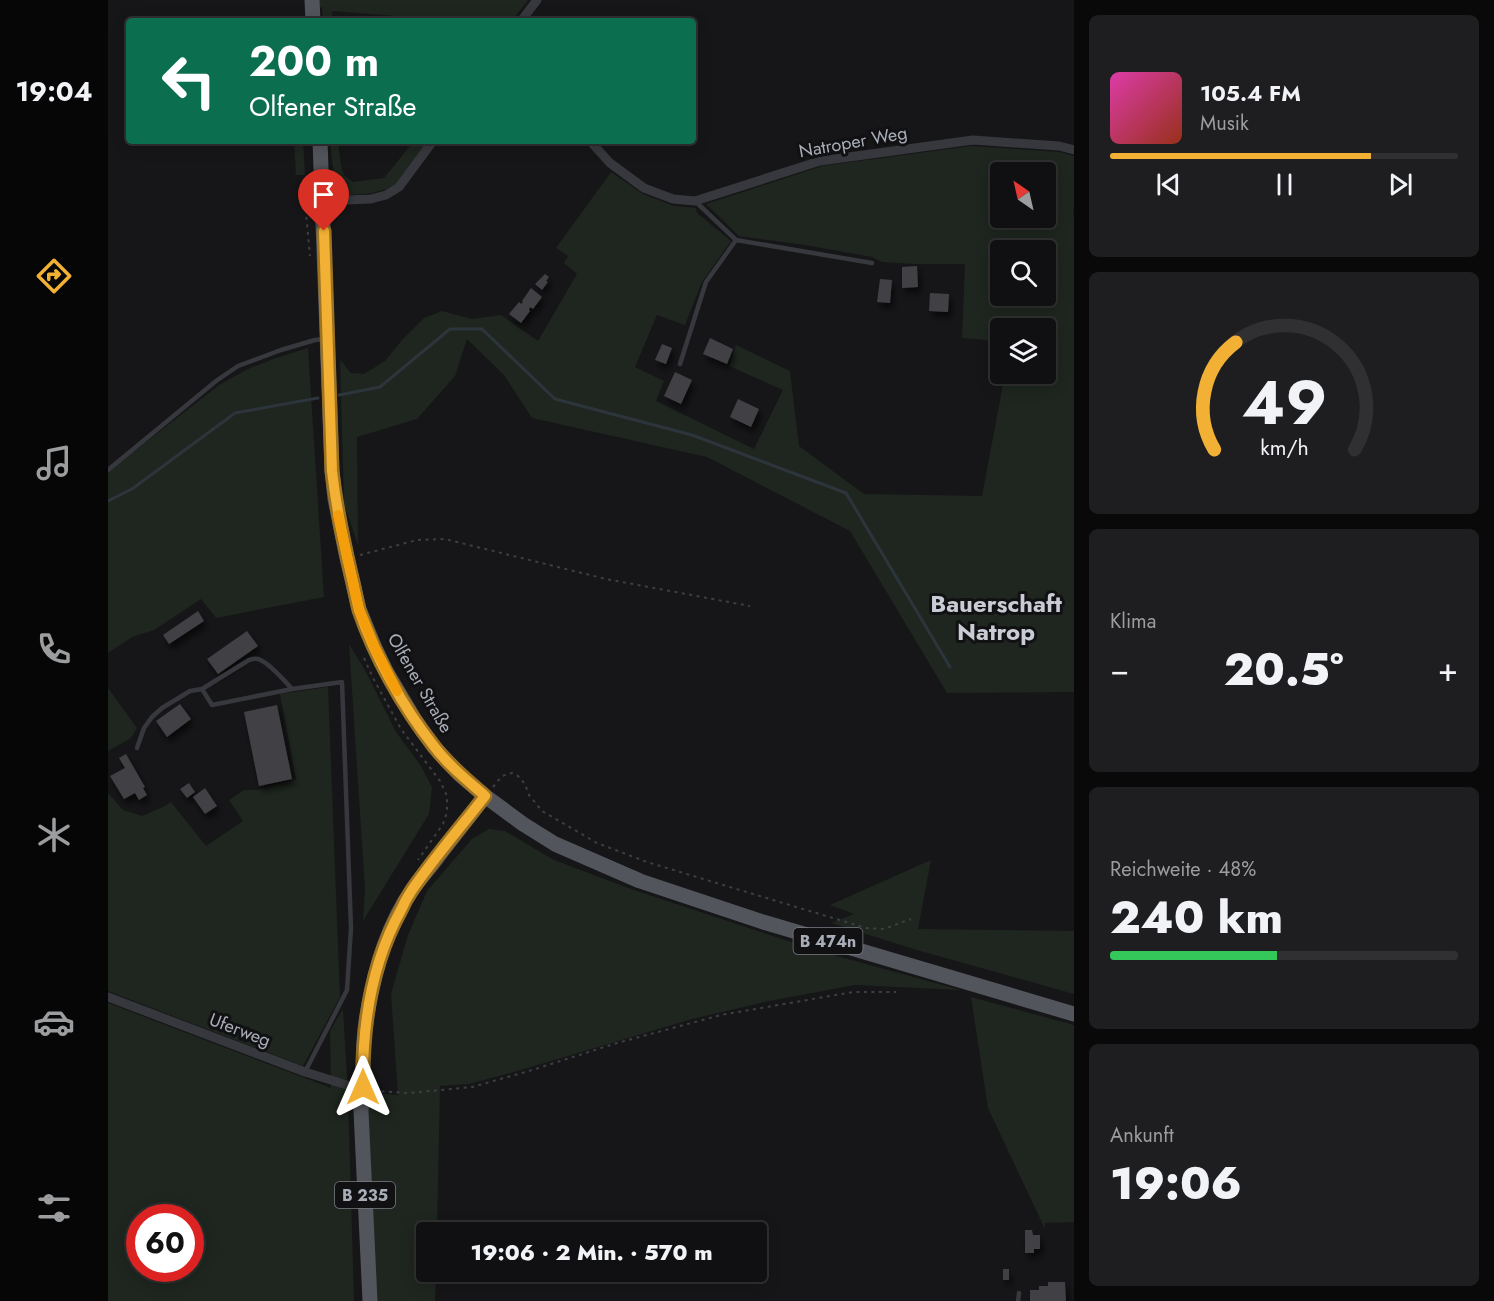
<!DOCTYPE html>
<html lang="de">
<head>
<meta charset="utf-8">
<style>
  body { margin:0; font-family:Jost,sans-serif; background:#1e1e20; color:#f1f3f6; height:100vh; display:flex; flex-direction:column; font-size:22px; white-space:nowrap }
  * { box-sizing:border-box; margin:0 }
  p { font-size:20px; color:#9c9d9f }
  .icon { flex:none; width:33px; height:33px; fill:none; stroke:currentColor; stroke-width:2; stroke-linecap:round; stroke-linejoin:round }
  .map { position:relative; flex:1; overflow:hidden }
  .sheet { display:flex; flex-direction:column; gap:15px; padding:15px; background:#09090a; width:420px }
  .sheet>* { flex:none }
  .top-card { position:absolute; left:18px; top:18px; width:570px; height:126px; border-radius:6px; box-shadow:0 3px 15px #0003,0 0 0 2px #303032; background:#0b6e4f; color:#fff; overflow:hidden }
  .needle { width:39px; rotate:326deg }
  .fabs { position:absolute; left:882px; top:162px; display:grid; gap:12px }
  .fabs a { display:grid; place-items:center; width:66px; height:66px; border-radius:6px; background:#101012; box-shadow:0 3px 15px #0003,0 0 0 2px #303032; font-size:30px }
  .speed { position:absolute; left:18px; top:1204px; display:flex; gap:12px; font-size:30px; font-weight:700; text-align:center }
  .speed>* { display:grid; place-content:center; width:78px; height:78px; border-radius:50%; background:#101012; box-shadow:0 3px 15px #0003,0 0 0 2px #303032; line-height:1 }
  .speed .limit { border:9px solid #d22; background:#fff; color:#111 }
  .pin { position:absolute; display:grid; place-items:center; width:51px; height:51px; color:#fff; margin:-62px -26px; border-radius:50% 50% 50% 0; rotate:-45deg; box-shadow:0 0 6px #0007 }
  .pin .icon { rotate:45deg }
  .me { position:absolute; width:66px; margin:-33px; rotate:0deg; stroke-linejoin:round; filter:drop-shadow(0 0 4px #0008) }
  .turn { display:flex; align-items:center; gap:21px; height:126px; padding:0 24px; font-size:27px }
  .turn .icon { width:78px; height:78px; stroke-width:2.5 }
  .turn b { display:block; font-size:42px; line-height:51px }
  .big { font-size:45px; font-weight:800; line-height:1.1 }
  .sheet .card { flex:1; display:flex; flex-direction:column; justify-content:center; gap:9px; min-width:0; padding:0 21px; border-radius:9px; background:#1e1e20 }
  .sheet .dial { align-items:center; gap:0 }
  .dial svg { height:156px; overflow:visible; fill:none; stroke:#303032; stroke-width:7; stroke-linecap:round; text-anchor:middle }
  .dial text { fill:#f1f3f6; stroke:none }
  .song { display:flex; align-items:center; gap:18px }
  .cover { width:72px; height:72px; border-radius:9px; background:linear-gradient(135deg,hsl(320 70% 55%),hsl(10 70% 35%)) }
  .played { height:6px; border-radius:3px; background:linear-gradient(90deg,#f2b134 75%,#303032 75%) }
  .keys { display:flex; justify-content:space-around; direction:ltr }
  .heat { display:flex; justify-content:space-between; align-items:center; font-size:33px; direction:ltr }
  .charge { height:9px; border-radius:4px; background:linear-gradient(90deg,#34c759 48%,#303032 0) }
  .trip { position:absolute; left:308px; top:1222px; width:351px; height:60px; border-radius:6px; background:#101012; box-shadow:0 3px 15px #0003,0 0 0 2px #303032; font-weight:800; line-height:60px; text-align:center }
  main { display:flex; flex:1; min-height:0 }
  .dock { display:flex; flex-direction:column; width:108px; justify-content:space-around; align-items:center; background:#060607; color:#9c9d9f }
  .dock .icon { width:42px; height:42px }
  .dock .current { color:#f2b134 }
  .dock b { font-size:27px; color:#f1f3f6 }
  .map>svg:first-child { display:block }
</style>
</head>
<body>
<main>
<nav class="dock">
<b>19:04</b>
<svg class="icon current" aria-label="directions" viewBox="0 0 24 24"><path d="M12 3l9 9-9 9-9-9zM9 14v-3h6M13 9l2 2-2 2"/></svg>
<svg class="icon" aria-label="music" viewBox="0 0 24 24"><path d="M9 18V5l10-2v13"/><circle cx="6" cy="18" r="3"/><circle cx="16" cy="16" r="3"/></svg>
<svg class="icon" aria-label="phone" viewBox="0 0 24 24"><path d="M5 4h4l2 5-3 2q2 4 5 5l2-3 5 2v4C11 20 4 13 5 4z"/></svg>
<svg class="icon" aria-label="climate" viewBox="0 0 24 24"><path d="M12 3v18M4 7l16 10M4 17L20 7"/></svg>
<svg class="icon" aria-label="car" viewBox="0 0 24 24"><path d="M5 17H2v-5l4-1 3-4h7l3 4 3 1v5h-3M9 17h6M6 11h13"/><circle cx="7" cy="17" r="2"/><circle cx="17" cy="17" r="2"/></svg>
<svg class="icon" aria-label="filters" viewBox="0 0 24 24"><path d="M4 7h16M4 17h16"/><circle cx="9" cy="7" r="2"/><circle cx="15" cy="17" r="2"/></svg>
</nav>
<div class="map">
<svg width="966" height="1301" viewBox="0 0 966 1301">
  <defs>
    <filter id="shadow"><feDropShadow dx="3" dy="5.5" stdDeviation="3" flood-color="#0009"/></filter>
  </defs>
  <rect width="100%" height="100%" fill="#161618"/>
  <!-- green -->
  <path fill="#1e261f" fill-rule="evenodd" d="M197 0H420L404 21H349L224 11V21H215L214 8Z
    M186 141H195L197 175H188Z
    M222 141H230L233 166 236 175 245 182 276 178 306 141H320L290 183 278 189 264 193 240 195 226 176Z
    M863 146 951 152 966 156V207L965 215H966V692L839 693 742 531 599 457 424 418 396 375 359 339 347 376 309 419 249 437 250 545 236 504 232 360 243 373 256 374 277 361 294 340 316 318 334 311 364 319 393 315 430 341 469 274 456 263 460 256 448 248 503 172 535 194 566 206 588 208 589 213 623 241 594 282 577 325 549 315 527 367 556 381 548 401 646 449 675 390 621 366 628 345 682 371 691 446 756 494 874 496 897 374H938V328H892V341L854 338 857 264H806L774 262 764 257 697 245 631 236 598 204 714 166ZM892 172H938V218H892ZM892 250H938V296H892Z
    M200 348 216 597 108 618 93 599 46 630 24 637 0 653V656V472L111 385 140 369 168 358Z
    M241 644 257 670 288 732 313 766 324 787 321 814 255 921 257 889Z
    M220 687 232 997 195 1066 0 991V793L15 810 34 816 55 807 63 802 98 846 135 821 121 800 136 790H150L188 779 172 694Z
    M0 688 29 728 23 738 0 751Z
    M381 829 397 831 446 860 523 889 707 950 853 990 747 985 666 1000 584 1019 413 1070 361 1084 332 1086 329 1233H318V1272H328L327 1301H269L259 1093 290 1095 283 994 300 935 319 891 364 839Z
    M823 860 810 929 966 931V994L809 950 723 923 746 914 722 905Z
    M863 997 966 1025V1222L937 1223V1229L880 1108Z
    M0 1003 223 1088 222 1031 235 1009 240 1093 246 1301H0ZM32 1218H82V1269H32Z"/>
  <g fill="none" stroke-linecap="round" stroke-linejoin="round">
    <!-- stream -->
    <path stroke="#2c353c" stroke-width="3" d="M231 395 272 387 342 329H374L447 399 584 435 738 493 842 667
      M0 501 24 489 127 413 210 398"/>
  </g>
  <!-- building -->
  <path fill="#404145" filter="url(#shadow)" d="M809 266 810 287 794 288V267Z
    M437 274 441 277 438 281 440 282 434 290 427 284Z
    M772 279 784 280 782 303 769 302Z
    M423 288 434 297 425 309 422 307 421 310 422 311 413 323 401 314 411 302 413 304 415 302 414 301Z
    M822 293 841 294 840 312 821 311Z
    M602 338 625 349 619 364 595 354Z
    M554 344 564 348 558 364 547 360Z
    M567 372 584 380 573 404 556 396Z
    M630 399 651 409 643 427 622 417Z
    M90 611 96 621 61 644 55 635Z
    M139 631 150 646 110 674 99 659Z
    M72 704 83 719 59 737 48 721Z
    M169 705 184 779 151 786 136 712Z
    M18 754 37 787 35 788 39 795 31 800 27 793 16 799 2 776 17 768 11 758Z
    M81 783 87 792 79 798 72 789Z
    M97 788 109 806 97 814 85 797Z
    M917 1230H924L925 1235H932V1249H926V1253H917Z
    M895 1269H901V1280H895Z
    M940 1282H957L958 1301H922V1290H931V1286H940Z"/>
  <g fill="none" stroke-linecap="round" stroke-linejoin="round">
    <!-- path -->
    <path stroke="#3d3f44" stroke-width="2" stroke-dasharray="3 4.5" stroke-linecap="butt" d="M200 187 198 213 202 256
      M252 555 309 540 337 539 498 579 642 606
      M256 658 265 678 293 729 332 781 339 796V812L335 824 310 860
      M385 787 394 776 404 773 410 776 417 784 421 795 434 811 489 843 539 862 758 928 776 929 803 919
      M266 1091 301 1093 364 1087 421 1071 509 1043 613 1015 745 992H788"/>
    <!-- lane -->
    <path stroke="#37383d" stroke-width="4.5" d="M587 201 628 240 764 263
      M572 364 598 282 628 240
      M0 470 108 381 130 366 173 350 207 340 216 339
      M94 689 104 705 184 689 234 682 243 928 239 990 197 1072
      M29 748 36 728 44 717 54 708 82 691 94 689 141 660C144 659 147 658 150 659 159 661 178 682 184 689
      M910 1301 911 1293"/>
    <!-- street -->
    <path stroke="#37383d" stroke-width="9" d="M413 21 429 0
      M482 141 502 163 536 188 565 199 587 201 712 161 865 140 951 146 966 150
      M215 201 263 199 278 195 291 187 325 141
      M0 997 197 1072 255 1090"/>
    <!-- primary -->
    <path stroke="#53555c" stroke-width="15" d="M204 0 205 21
      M212 141 224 471 227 499 239 558 251 609 267 648 278 671 307 720 326 747 351 774 377 796 415 824 447 844 532 881 655 922 966 1014
      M262 1301 253 1111C256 1079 253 1047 259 1015 266 972 278 927 304 890 311 879 321 869 329 858 345 837 361 817 377 796"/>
  </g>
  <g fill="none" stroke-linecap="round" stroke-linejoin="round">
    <defs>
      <path id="route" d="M216 231 224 471C228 506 235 540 243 574 246 586 248 598 251 610 267 657 295 707 325 745 340 765 359 780 377 796 353 827 326 858 304 890 300 896 296 903 293 910 263 964 254 1026 255 1087"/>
    </defs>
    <!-- route casing -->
    <use href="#route" stroke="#9d7322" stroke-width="15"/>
    <!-- route -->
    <use href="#route" stroke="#f2b134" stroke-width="10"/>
    <!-- slow -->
    <path stroke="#f59e0b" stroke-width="10" d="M230 515 251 609 267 648 289 691"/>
  </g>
  <g text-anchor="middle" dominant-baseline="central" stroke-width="6" stroke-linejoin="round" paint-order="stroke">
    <!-- shield labels -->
    <g fill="#111113" stroke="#7b7e86" stroke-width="1.5">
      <rect x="685.5" y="928" width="69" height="26" rx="4.5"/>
      <rect x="227" y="1182" width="60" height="26" rx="4.5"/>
    </g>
    <g font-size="16" font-weight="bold" fill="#a8adb8">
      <text x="720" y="941">B 474n</text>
      <text x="257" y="1195">B 235</text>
    </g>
    <!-- street labels -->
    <g font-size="18" fill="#a8adb8" stroke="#111113">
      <text transform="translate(745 142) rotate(-10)">Natroper Weg</text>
      <text transform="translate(312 683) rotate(60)">Olfener Straße</text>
      <text transform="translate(132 1030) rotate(21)">Uferweg</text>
    </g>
    <!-- district labels -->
    <g font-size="24" font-weight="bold" fill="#c9ccd4" stroke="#111113">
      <text x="888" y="603">Bauerschaft<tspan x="888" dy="28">Natrop</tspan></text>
    </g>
  </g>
</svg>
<div class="fabs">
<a><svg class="needle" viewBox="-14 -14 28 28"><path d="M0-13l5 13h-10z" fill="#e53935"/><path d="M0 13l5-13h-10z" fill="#9c9d9f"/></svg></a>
<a><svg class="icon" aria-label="search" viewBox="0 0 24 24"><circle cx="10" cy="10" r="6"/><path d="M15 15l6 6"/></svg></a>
<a><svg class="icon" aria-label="layers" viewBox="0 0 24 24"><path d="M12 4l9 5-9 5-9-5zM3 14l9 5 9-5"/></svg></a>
</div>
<div class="speed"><div class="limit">60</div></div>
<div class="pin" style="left:216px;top:231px;background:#d93025"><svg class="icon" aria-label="arrive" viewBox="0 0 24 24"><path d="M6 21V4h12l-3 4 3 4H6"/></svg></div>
<svg class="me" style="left:255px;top:1087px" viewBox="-20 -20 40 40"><path d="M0-17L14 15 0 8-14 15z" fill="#f2b134" stroke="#fff" stroke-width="4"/></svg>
<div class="trip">19:06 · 2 Min. · 570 m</div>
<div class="top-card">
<div class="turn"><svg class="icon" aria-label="left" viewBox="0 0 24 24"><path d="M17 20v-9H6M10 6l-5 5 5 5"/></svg><div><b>200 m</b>Olfener Straße</div></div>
</div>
</div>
<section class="sheet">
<div class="card">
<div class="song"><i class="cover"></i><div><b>105.4 FM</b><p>Musik</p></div></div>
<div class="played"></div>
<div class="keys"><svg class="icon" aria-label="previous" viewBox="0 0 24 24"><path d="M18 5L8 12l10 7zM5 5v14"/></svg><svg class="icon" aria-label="pause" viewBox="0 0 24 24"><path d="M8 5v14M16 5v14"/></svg><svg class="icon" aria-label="next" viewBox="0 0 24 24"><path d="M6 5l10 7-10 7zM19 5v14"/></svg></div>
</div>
<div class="card dial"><svg viewBox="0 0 100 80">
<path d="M14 69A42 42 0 1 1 86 69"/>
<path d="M14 69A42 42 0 0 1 25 14" stroke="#f2b134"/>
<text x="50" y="56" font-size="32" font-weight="700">49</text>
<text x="50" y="72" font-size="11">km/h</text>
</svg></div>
<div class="card"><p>Klima</p>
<div class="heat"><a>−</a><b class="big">20.5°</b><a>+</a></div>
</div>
<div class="card"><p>Reichweite · 48%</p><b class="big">240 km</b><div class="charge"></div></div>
<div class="card"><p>Ankunft</p><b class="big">19:06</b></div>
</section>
</main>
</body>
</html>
